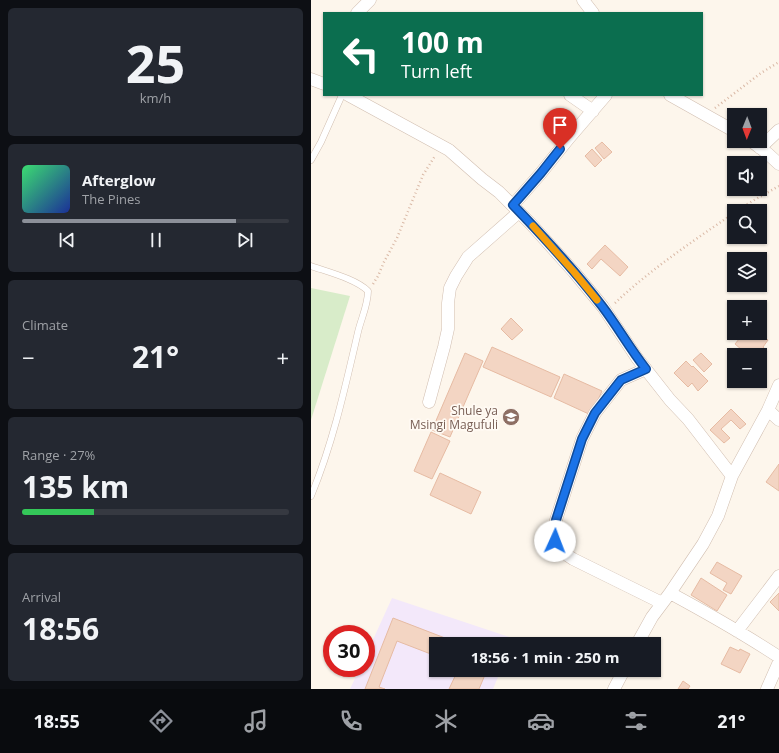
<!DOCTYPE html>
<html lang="en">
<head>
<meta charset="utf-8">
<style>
  body { margin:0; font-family:"Open Sans",sans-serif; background:#242831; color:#f1f3f6; height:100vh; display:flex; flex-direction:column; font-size:15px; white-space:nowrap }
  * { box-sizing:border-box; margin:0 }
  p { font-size:13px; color:#9ea1a6 }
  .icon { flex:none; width:22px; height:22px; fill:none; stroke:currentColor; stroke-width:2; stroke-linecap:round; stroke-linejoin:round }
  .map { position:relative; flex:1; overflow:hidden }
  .drawer { display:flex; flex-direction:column; gap:8px; padding:8px; background:#0d0f14; width:311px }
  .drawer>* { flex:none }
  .hud { position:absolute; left:12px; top:12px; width:380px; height:84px; border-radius:0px; box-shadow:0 1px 3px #0004; background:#0b6e4f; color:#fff; overflow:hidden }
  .needle { width:26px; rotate:181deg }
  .fabs { position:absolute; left:416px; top:108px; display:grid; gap:8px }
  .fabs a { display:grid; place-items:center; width:40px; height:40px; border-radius:0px; background:#171b24; box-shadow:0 1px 3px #0004; font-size:20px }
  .speed { position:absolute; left:12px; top:625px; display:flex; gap:8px; font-size:20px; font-weight:700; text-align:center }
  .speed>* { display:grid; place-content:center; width:52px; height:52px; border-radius:50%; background:#171b24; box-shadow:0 1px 3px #0004; line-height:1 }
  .speed .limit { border:6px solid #d22; background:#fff; color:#111 }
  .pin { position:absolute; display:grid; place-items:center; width:34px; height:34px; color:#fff; margin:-41px -17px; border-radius:50% 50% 50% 0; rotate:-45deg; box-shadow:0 0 4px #0007 }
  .pin .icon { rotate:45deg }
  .me { position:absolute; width:44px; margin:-22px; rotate:2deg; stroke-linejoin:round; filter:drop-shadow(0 0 3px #0008) }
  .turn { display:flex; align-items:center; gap:14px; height:84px; padding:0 12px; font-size:18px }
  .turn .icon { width:52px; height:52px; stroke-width:2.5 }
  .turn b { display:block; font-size:28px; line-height:34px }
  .big { font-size:30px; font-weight:700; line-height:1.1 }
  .drawer .tile { flex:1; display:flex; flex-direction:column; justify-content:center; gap:6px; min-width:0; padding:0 14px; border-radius:6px; background:#242831 }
  .drawer .dial { align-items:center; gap:0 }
  .dial b { font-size:52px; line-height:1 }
  .song { display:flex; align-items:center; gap:12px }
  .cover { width:48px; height:48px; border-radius:6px; background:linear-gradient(135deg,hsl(140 70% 55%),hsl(230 70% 35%)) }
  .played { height:4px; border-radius:2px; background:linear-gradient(90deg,#8c9099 80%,#363941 80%) }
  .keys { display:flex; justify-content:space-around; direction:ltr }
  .heat { display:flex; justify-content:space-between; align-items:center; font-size:22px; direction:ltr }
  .charge { height:6px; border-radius:3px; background:linear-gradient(90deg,#34c759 27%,#363941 0) }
  .trip { position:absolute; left:118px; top:637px; width:232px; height:40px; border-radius:0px; background:#171b24; box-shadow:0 1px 3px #0004; font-weight:700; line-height:40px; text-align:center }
  .menu { display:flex; height:64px; justify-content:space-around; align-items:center; background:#090b0e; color:#9ea1a6 }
  .menu .icon { width:28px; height:28px }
  .menu .on { color:#8c9099 }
  .menu b { font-size:18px; color:#f1f3f6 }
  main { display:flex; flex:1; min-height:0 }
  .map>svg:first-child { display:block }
</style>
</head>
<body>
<main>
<section class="drawer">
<div class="tile dial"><b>25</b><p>km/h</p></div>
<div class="tile">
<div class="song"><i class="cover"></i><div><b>Afterglow</b><p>The Pines</p></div></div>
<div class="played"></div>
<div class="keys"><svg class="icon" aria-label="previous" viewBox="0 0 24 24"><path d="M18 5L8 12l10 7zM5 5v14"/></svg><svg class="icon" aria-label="pause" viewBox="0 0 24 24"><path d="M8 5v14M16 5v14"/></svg><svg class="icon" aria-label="next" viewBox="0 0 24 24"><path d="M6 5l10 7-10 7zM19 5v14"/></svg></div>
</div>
<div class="tile"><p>Climate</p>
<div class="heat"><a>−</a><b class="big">21°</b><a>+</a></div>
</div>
<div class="tile"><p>Range · 27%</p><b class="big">135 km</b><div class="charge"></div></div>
<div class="tile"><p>Arrival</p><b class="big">18:56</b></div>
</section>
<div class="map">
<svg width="468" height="689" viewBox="0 0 468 689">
  <rect width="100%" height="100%" fill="#fdf6ec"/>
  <!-- education -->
  <path fill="#f3e8fa" d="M81 598 204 639 202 644H125V670H190L182 689H39L49 668H55V655Z"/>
  <!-- green -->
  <path fill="#d8ecc9" d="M0 288 39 296 0 420Z"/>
  <!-- building -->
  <path fill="#f3d5c3" stroke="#e6bba3" d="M291 142 301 152 293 159 284 148Z
    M281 149 291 160 284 167 274 156Z
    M294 245 317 267 309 276 290 259 281 269 276 264Z
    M200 318 212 330 201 340 190 329Z
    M433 333H440L447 338 450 334 457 340 452 347 456 351 450 358 449 355H437L424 344Z
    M181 347 249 377 240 397 172 367Z
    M154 353 172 361 139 437 121 430Z
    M390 353 401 364 393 372 382 360Z
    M375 361 381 367 382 366 397 381 387 391 381 383 377 387 363 373Z
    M253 374 291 391 280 415 243 398Z
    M420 409 435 424 429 429 420 420 410 429 419 438 413 443 399 430Z
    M120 432 139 441 121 479 103 471Z
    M468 464V491L455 482Z
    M129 473 170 492 160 514 119 495Z
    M406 562 431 576 420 594 412 590 416 583 399 573Z
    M390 578 416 595 406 611 380 595Z
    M468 593V611L459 602Z
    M82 618 134 638 132 644H125V656L86 641 68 687 74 689H54Z
    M419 647 428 651 429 649 439 654 429 673 410 664Z
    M147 670H176L168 689H138Z
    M372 681 379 686 377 689H367Z"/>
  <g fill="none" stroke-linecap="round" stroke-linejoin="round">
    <defs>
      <path id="lane" d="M0 160 10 142 31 95
        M0 266C17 272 45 279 57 291 57 305 50 319 47 332 34 388 22 443 0 496"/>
      <path id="street" d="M272 0 282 13
        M46 13 59 0
        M0 79 13 84
        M37 95 138 150 171 179 188 192 220 224 263 272 292 307 326 358 359 400 377 419 421 476
        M259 95 282 111
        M359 95 423 131
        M440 141 456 153 468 164
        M449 148 468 130
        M202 205 230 173 258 138 295 95
        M335 369 310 380 284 413 271 439 245 520 244 527V541L247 549 262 559 351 603
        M118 402 133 347 137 329V303L139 288 145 276 157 257 208 212
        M457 410 468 420
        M359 593C396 613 433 634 468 657
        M426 631 468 576
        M326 644 341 617 359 593 392 544 407 516 421 476 457 410 468 385
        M303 689 313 670
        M456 689 468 662"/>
    </defs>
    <!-- lane casing -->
    <use href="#lane" stroke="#d1beb0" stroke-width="7"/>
    <!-- street casing -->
    <use href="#street" stroke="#d1beb0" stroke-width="13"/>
    <!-- path -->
    <path stroke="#d9b8a5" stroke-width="2.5" stroke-dasharray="1 3" stroke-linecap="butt" d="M404 108 450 73 468 62
      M426 211 438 203 468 186
      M62 284 67 276 73 262 86 238 112 175 124 156
      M304 303C340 269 382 241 423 213"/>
    <!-- lane -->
    <use href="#lane" stroke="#fff" stroke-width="6"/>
    <!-- street -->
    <use href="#street" stroke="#fff" stroke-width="12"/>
  </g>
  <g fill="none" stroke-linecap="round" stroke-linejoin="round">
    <defs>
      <path id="route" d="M244 541 245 520 271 439 284 413 310 380 335 369C319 349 307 327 291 306 264 271 233 237 202 205L230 173 249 149"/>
    </defs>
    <!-- route casing -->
    <use href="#route" stroke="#114b97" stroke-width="10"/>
    <!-- route -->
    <use href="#route" stroke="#1a73e8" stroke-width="7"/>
    <!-- slow -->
    <path stroke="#f59e0b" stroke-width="7" d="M222 226 263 272 286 300"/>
  </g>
  <!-- icons -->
  <defs>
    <symbol id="school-disc" viewBox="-11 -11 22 22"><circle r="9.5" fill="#8d6e63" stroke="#fffaf3"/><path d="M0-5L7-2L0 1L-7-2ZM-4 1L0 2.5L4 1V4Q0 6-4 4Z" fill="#fff"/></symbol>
  </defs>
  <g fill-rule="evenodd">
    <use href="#school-disc" x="190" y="407" width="20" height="20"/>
  </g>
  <g text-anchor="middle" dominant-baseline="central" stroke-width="3.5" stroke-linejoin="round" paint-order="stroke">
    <!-- education labels -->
    <g font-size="12" fill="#785e54" stroke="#fffaf3" text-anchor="end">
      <text x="187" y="410">Shule ya<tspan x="187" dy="14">Msingi Magufuli</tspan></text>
    </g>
  </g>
</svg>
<div class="fabs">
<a><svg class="needle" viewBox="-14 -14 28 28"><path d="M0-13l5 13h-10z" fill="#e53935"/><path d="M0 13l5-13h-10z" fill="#9ea1a6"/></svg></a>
<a><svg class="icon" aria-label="sound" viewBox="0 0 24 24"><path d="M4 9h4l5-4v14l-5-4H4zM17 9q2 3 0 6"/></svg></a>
<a><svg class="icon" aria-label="search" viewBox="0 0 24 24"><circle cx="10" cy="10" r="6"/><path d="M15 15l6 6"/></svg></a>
<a><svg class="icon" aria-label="layers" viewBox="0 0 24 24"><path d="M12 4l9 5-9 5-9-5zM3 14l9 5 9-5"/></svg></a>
<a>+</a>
<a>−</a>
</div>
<div class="speed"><div class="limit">30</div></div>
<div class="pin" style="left:249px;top:149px;background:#d93025"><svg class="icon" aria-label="arrive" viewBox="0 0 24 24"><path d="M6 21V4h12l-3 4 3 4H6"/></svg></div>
<svg class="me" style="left:244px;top:541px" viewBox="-20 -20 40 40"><circle r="19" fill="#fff"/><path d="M0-13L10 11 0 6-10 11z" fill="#1a73e8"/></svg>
<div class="trip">18:56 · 1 min · 250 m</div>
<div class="hud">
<div class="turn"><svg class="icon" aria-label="left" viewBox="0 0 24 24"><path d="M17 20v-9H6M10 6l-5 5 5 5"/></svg><div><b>100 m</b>Turn left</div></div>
</div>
</div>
</main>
<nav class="menu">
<b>18:55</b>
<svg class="icon on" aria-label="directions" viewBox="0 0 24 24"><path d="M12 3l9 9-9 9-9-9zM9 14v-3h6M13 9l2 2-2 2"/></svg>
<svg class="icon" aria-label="music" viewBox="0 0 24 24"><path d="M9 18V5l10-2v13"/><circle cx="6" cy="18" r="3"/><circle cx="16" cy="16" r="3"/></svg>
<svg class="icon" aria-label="phone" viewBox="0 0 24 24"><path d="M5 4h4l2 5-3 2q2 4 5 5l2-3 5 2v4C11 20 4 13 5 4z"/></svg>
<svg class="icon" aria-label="climate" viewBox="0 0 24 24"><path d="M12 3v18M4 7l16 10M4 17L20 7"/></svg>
<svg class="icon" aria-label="car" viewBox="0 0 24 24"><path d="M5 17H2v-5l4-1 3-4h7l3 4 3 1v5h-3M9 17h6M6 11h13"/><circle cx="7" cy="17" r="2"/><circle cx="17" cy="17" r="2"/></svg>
<svg class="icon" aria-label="filters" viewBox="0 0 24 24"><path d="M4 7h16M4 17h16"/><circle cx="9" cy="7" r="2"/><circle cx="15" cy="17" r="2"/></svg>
<b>21°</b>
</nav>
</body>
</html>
